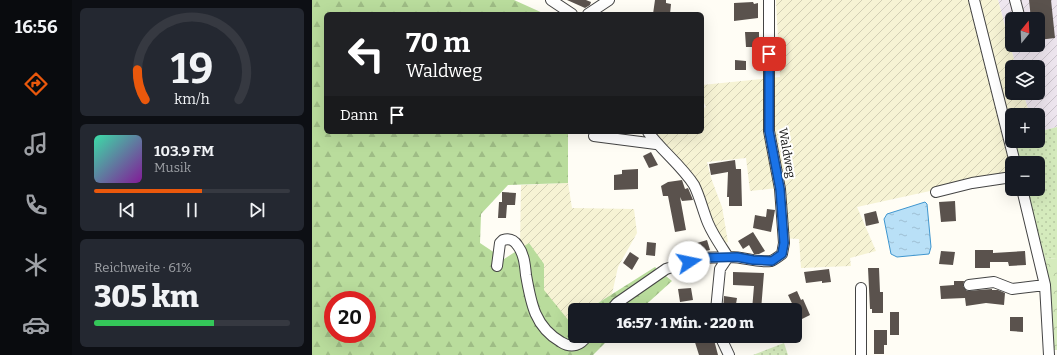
<!DOCTYPE html>
<html lang="de">
<head>
<meta charset="utf-8">
<style>
  body { margin:0; font-family:Bitter,serif; background:#242831; color:#f1f3f6; height:100vh; display:flex; flex-direction:column; font-size:15px; white-space:nowrap }
  * { box-sizing:border-box; margin:0 }
  p { font-size:13px; color:#9ea1a6 }
  .icon { flex:none; width:22px; height:22px; fill:none; stroke:currentColor; stroke-width:2; stroke-linecap:round; stroke-linejoin:round }
  .map { position:relative; flex:1; overflow:hidden }
  .details { display:flex; flex-direction:column; gap:8px; padding:8px; background:#0d0f14; width:240px }
  .details>* { flex:none }
  .hud { position:absolute; left:12px; top:12px; width:380px; height:122px; border-radius:6px; box-shadow:0 4px 16px #0002; background:#202124; color:#fff; overflow:hidden }
  .needle { width:26px; rotate:18deg }
  .buttons { position:absolute; left:693px; top:12px; display:grid; gap:8px }
  .buttons a { display:grid; place-items:center; width:40px; height:40px; border-radius:6px; background:#171b24; box-shadow:0 4px 16px #0002; font-size:20px }
  .speed { position:absolute; left:12px; top:291px; display:flex; gap:8px; font-size:20px; font-weight:700; text-align:center }
  .speed>* { display:grid; place-content:center; width:52px; height:52px; border-radius:50%; background:#171b24; box-shadow:0 4px 16px #0002; line-height:1 }
  .speed .limit { border:6px solid #d22; background:#fff; color:#111 }
  .pin { position:absolute; display:grid; place-items:center; width:34px; height:34px; color:#fff; margin:-17px; border-radius:8px; box-shadow:0 2px 6px #0006 }
  .me { position:absolute; width:44px; margin:-22px; rotate:79deg; stroke-linejoin:round; filter:drop-shadow(0 0 3px #0008) }
  .turn { display:flex; align-items:center; gap:14px; height:84px; padding:0 16px; font-size:18px }
  .turn .icon { width:52px; height:52px; stroke-width:2.5 }
  .turn b { display:block; font-size:28px; line-height:34px }
  .then { display:flex; align-items:center; height:38px; padding:0 16px; background:#0003; gap:8px; font-size:15px }
  .big { font-size:30px; font-weight:800; line-height:1.1 }
  .details .card { flex:1; display:flex; flex-direction:column; justify-content:center; gap:6px; min-width:0; padding:0 14px; border-radius:6px; background:#242831 }
  .details .dial { align-items:center; gap:0 }
  .dial svg { height:104px; overflow:visible; fill:none; stroke:#363941; stroke-width:7; stroke-linecap:round; text-anchor:middle }
  .dial text { fill:#f1f3f6; stroke:none }
  .song { display:flex; align-items:center; gap:12px }
  .cover { width:48px; height:48px; border-radius:6px; background:linear-gradient(135deg,hsl(160 70% 55%),hsl(290 70% 35%)) }
  .played { height:4px; border-radius:2px; background:linear-gradient(90deg,#ea580c 55%,#363941 55%) }
  .keys { display:flex; justify-content:space-around; direction:ltr }
  .charge { height:6px; border-radius:3px; background:linear-gradient(90deg,#34c759 61%,#363941 0) }
  .trip { position:absolute; left:256px; top:303px; width:234px; height:40px; border-radius:6px; background:#171b24; box-shadow:0 4px 16px #0002; font-weight:800; line-height:40px; text-align:center }
  main { display:flex; flex:1; min-height:0 }
  .tabs { display:flex; flex-direction:column; width:72px; justify-content:space-around; align-items:center; background:#090b0e; color:#9ea1a6 }
  .tabs .icon { width:28px; height:28px }
  .tabs .on { color:#ea580c }
  .tabs b { font-size:18px; color:#f1f3f6 }
  .map>svg:first-child { display:block }
</style>
</head>
<body>
<main>
<nav class="tabs">
<b>16:56</b>
<svg class="icon on" aria-label="directions" viewBox="0 0 24 24"><path d="M12 3l9 9-9 9-9-9zM9 14v-3h6M13 9l2 2-2 2"/></svg>
<svg class="icon" aria-label="music" viewBox="0 0 24 24"><path d="M9 18V5l10-2v13"/><circle cx="6" cy="18" r="3"/><circle cx="16" cy="16" r="3"/></svg>
<svg class="icon" aria-label="phone" viewBox="0 0 24 24"><path d="M5 4h4l2 5-3 2q2 4 5 5l2-3 5 2v4C11 20 4 13 5 4z"/></svg>
<svg class="icon" aria-label="climate" viewBox="0 0 24 24"><path d="M12 3v18M4 7l16 10M4 17L20 7"/></svg>
<svg class="icon" aria-label="car" viewBox="0 0 24 24"><path d="M5 17H2v-5l4-1 3-4h7l3 4 3 1v5h-3M9 17h6M6 11h13"/><circle cx="7" cy="17" r="2"/><circle cx="17" cy="17" r="2"/></svg>
</nav>
<section class="details">
<div class="card dial"><svg viewBox="0 0 100 80">
<path d="M14 69A42 42 0 1 1 86 69"/>
<path d="M14 69A42 42 0 0 1 8 46" stroke="#ea580c"/>
<text x="50" y="56" font-size="32" font-weight="700">19</text>
<text x="50" y="72" font-size="11">km/h</text>
</svg></div>
<div class="card">
<div class="song"><i class="cover"></i><div><b>103.9 FM</b><p>Musik</p></div></div>
<div class="played"></div>
<div class="keys"><svg class="icon" aria-label="previous" viewBox="0 0 24 24"><path d="M18 5L8 12l10 7zM5 5v14"/></svg><svg class="icon" aria-label="pause" viewBox="0 0 24 24"><path d="M8 5v14M16 5v14"/></svg><svg class="icon" aria-label="next" viewBox="0 0 24 24"><path d="M6 5l10 7-10 7zM19 5v14"/></svg></div>
</div>
<div class="card"><p>Reichweite · 61%</p><b class="big">305 km</b><div class="charge"></div></div>
</section>
<div class="map">
<svg width="745" height="355" viewBox="0 0 745 355">
  <defs>
    <pattern id="industrial-furrows" width="10" height="10" patternUnits="userSpaceOnUse"><rect width="10" height="10" fill="#eee6ef"/><path d="M-1 1l2-2M0 10L10 0M9 11l2-2" fill="none" stroke="#cbc4cc"/></pattern>
    <pattern id="farmland-furrows" width="10" height="10" patternUnits="userSpaceOnUse"><rect width="10" height="10" fill="#f6f3d4"/><path d="M-1 1l2-2M0 10L10 0M9 11l2-2" fill="none" stroke="#d2cfb5"/></pattern>
    <pattern id="grass-dots" width="8" height="8" patternUnits="userSpaceOnUse"><rect width="8" height="8" fill="#d5ebbd"/><path d="M2 2h.1M6 6h.1" fill="none" stroke="#b6c8a1" stroke-width="1.8" stroke-linecap="round"/></pattern>
    <pattern id="forest-firs" width="22" height="20" patternUnits="userSpaceOnUse"><rect width="22" height="20" fill="#b9dc9c"/><path d="M5 1l3.5 6h-7zM16 11l3.5 6h-7z" fill="#9ebc85"/></pattern>
    <pattern id="park-crowns" width="20" height="18" patternUnits="userSpaceOnUse"><rect width="20" height="18" fill="#d5ebbd"/><path d="M2 6a3 3 0 1 1 6 0M12 15a3 3 0 1 1 6 0" fill="none" stroke="#b6c8a1"/></pattern>
    <pattern id="water-ripples" width="26" height="14" patternUnits="userSpaceOnUse"><rect width="26" height="14" fill="#b9e0f7"/><path d="M2 4q2-2 4 0t4 0M15 11q2-2 4 0t4 0" fill="none" stroke="#9ebfd3"/></pattern>
  </defs>
  <rect width="100%" height="100%" fill="#fffdf5"/>
  <!-- industrial -->
  <path fill="url(#industrial-furrows)" fill-rule="evenodd" d="M686 0H745V127L726 132V115H718L711 93H726V67H704ZM700 19H726V45H700Z"/>
  <!-- farmland -->
  <path fill="url(#farmland-furrows)" d="M464 0H686L704 67H700V93H711L718 115H700V173L545 207 564 251 538 258 539 266 489 268 487 239 470 238 465 188 438 191 434 158 395 162 399 178 410 207 416 242 411 244 398 220 382 175 342 135 347 132H390V109L394 107 390 99V85L468 77Z
    M256 183 260 208 322 209 325 233 306 267 300 294 275 310H263V318L257 322 231 290 232 264 208 248 209 185Z"/>
  <!-- grass -->
  <path fill="url(#grass-dots)" d="M745 127V258L733 259 714 189H726V163H708L703 141H726V132Z
    M472 343 476 355H441Z"/>
  <!-- forest -->
  <path fill="url(#forest-firs)" fill-rule="evenodd" d="M0 0H202L233 14H14V132H256V183L196 185 169 214 168 243 192 259 217 243 232 264V290L257 321 263 318V336H300L281 355H0ZM21 300H55V334H21Z
    M343 267 360 281 328 310H275Z"/>
  <!-- park -->
  <path fill="url(#park-crowns)" d="M745 258V350H742L739 297 733 259Z"/>
  <!-- water -->
  <path fill="url(#water-ripples)" stroke="#3f96cf" d="M613 202 615 204 619 247 617 254 585 257 579 254 572 219 575 214Z"/>
  <!-- building -->
  <path fill="#5a524d" d="M255 0H274L279 2 278 5 273 8Z
    M343 0H354V3L359 4 358 14H341Z
    M717 0H739L743 38 726 40V19H719Z
    M441 2 442 4 446 3V18L422 21V3Z
    M433 32H447V47H434Z
    M423 60 434 61V70H423Z
    M339 152 346 165 337 168 331 156Z
    M423 160 424 169H429L430 206H417V197H415L416 172 399 175 397 164Z
    M326 169V189L302 190V175L310 174V170Z
    M370 180 373 189 376 188 381 200 370 201 368 197 374 230 363 232 356 196H351L349 186 356 182Z
    M190 192 204 193 203 205H195L194 218H186L187 202H190Z
    M643 201 644 221 629 222 627 202Z
    M455 209 463 210 459 232 441 228 443 215 454 217Z
    M564 211 567 223 554 226 552 214Z
    M441 232 453 251 447 254H442L437 245 431 249 426 241Z
    M395 240 398 250 377 255 375 246Z
    M335 242 344 243 343 256 334 255Z
    M663 250H681V253L713 251 714 265 697 266 696 262H678V268H663Z
    M629 251 643 252 641 265 627 264Z
    M318 252 327 258 320 270 311 263Z
    M556 268H567L568 292H571V313H560V309H558Z
    M517 269 519 282 510 283V281L494 283 492 272Z
    M421 272 452 273 449 310H440L442 286 421 285Z
    M642 281H652L651 286 655 291 680 289V290H686L693 293 692 305 674 303 654 306 653 298 629 299 628 286 642 285Z
    M379 288 381 300 368 302 366 289Z
    M485 291 489 300 491 299 498 315 488 320 476 295Z
    M412 296 425 298 423 310H411Z
    M578 312H587V335H578Z
    M698 317H711V332L698 331Z
    M562 330H575V345H572V354H562Z
    M381 336H401L406 355H387Z"/>
  <g fill="none" stroke-linecap="round" stroke-linejoin="round">
    <defs>
      <path id="minor" d="M239 0 260 14
        M662 0 703 163
        M703 0 708 19
        M276 14 297 0
        M336 132C350 151 369 165 382 185 388 197 391 211 396 223 401 235 409 246 416 257
        M282 136 344 144
        M710 189 733 285 737 355
        M624 192 660 183 700 177
        M185 266 188 243 191 240C198 238 202 240 206 246 212 254 213 265 214 275 219 304 223 327 249 342 260 349 269 345 275 336
        M657 285 682 282 700 289 733 285
        M299 310 305 303 354 269 388 258 416 257
        M404 310 408 269 416 257C430 256 444 263 459 261 462 260 466 257 470 254L472 243 468 189 457 131V0
        M408 336 417 355
        M549 355V288"/>
    </defs>
    <!-- minor casing -->
    <use href="#minor" stroke="#444" stroke-width="12"/>
    <!-- minor -->
    <use href="#minor" stroke="#fff" stroke-width="10"/>
  </g>
  <g fill="none" stroke-linecap="round" stroke-linejoin="round">
    <defs>
      <path id="route" d="M377 262 388 258 425 257 441 260 460 261 470 254 472 243 468 189 457 131V54"/>
    </defs>
    <!-- route casing -->
    <use href="#route" stroke="#114b97" stroke-width="10"/>
    <!-- route -->
    <use href="#route" stroke="#1a73e8" stroke-width="7"/>
  </g>
  <g text-anchor="middle" dominant-baseline="central" stroke-width="4" stroke-linejoin="round" paint-order="stroke">
    <!-- street labels -->
    <g font-size="12" fill="#111" stroke="#fff">
      <text transform="translate(475 153) rotate(80)">Waldweg</text>
    </g>
  </g>
</svg>
<div class="buttons">
<a><svg class="needle" viewBox="-14 -14 28 28"><path d="M0-13l5 13h-10z" fill="#e53935"/><path d="M0 13l5-13h-10z" fill="#9ea1a6"/></svg></a>
<a><svg class="icon" aria-label="layers" viewBox="0 0 24 24"><path d="M12 4l9 5-9 5-9-5zM3 14l9 5 9-5"/></svg></a>
<a>+</a>
<a>−</a>
</div>
<div class="speed"><div class="limit">20</div></div>
<div class="pin" style="left:457px;top:54px;background:#d93025"><svg class="icon" aria-label="arrive" viewBox="0 0 24 24"><path d="M6 21V4h12l-3 4 3 4H6"/></svg></div>
<svg class="me" style="left:377px;top:262px" viewBox="-20 -20 40 40"><circle r="19" fill="#fff"/><path d="M0-13L10 11 0 6-10 11z" fill="#1a73e8"/></svg>
<div class="trip">16:57 · 1 Min. · 220 m</div>
<div class="hud">
<div class="turn"><svg class="icon" aria-label="left" viewBox="0 0 24 24"><path d="M17 20v-9H6M10 6l-5 5 5 5"/></svg><div><b>70 m</b>Waldweg</div></div>
<div class="then">Dann<svg class="icon" aria-label="arrive" viewBox="0 0 24 24"><path d="M6 21V4h12l-3 4 3 4H6"/></svg></div>
</div>
</div>
</main>
</body>
</html>
